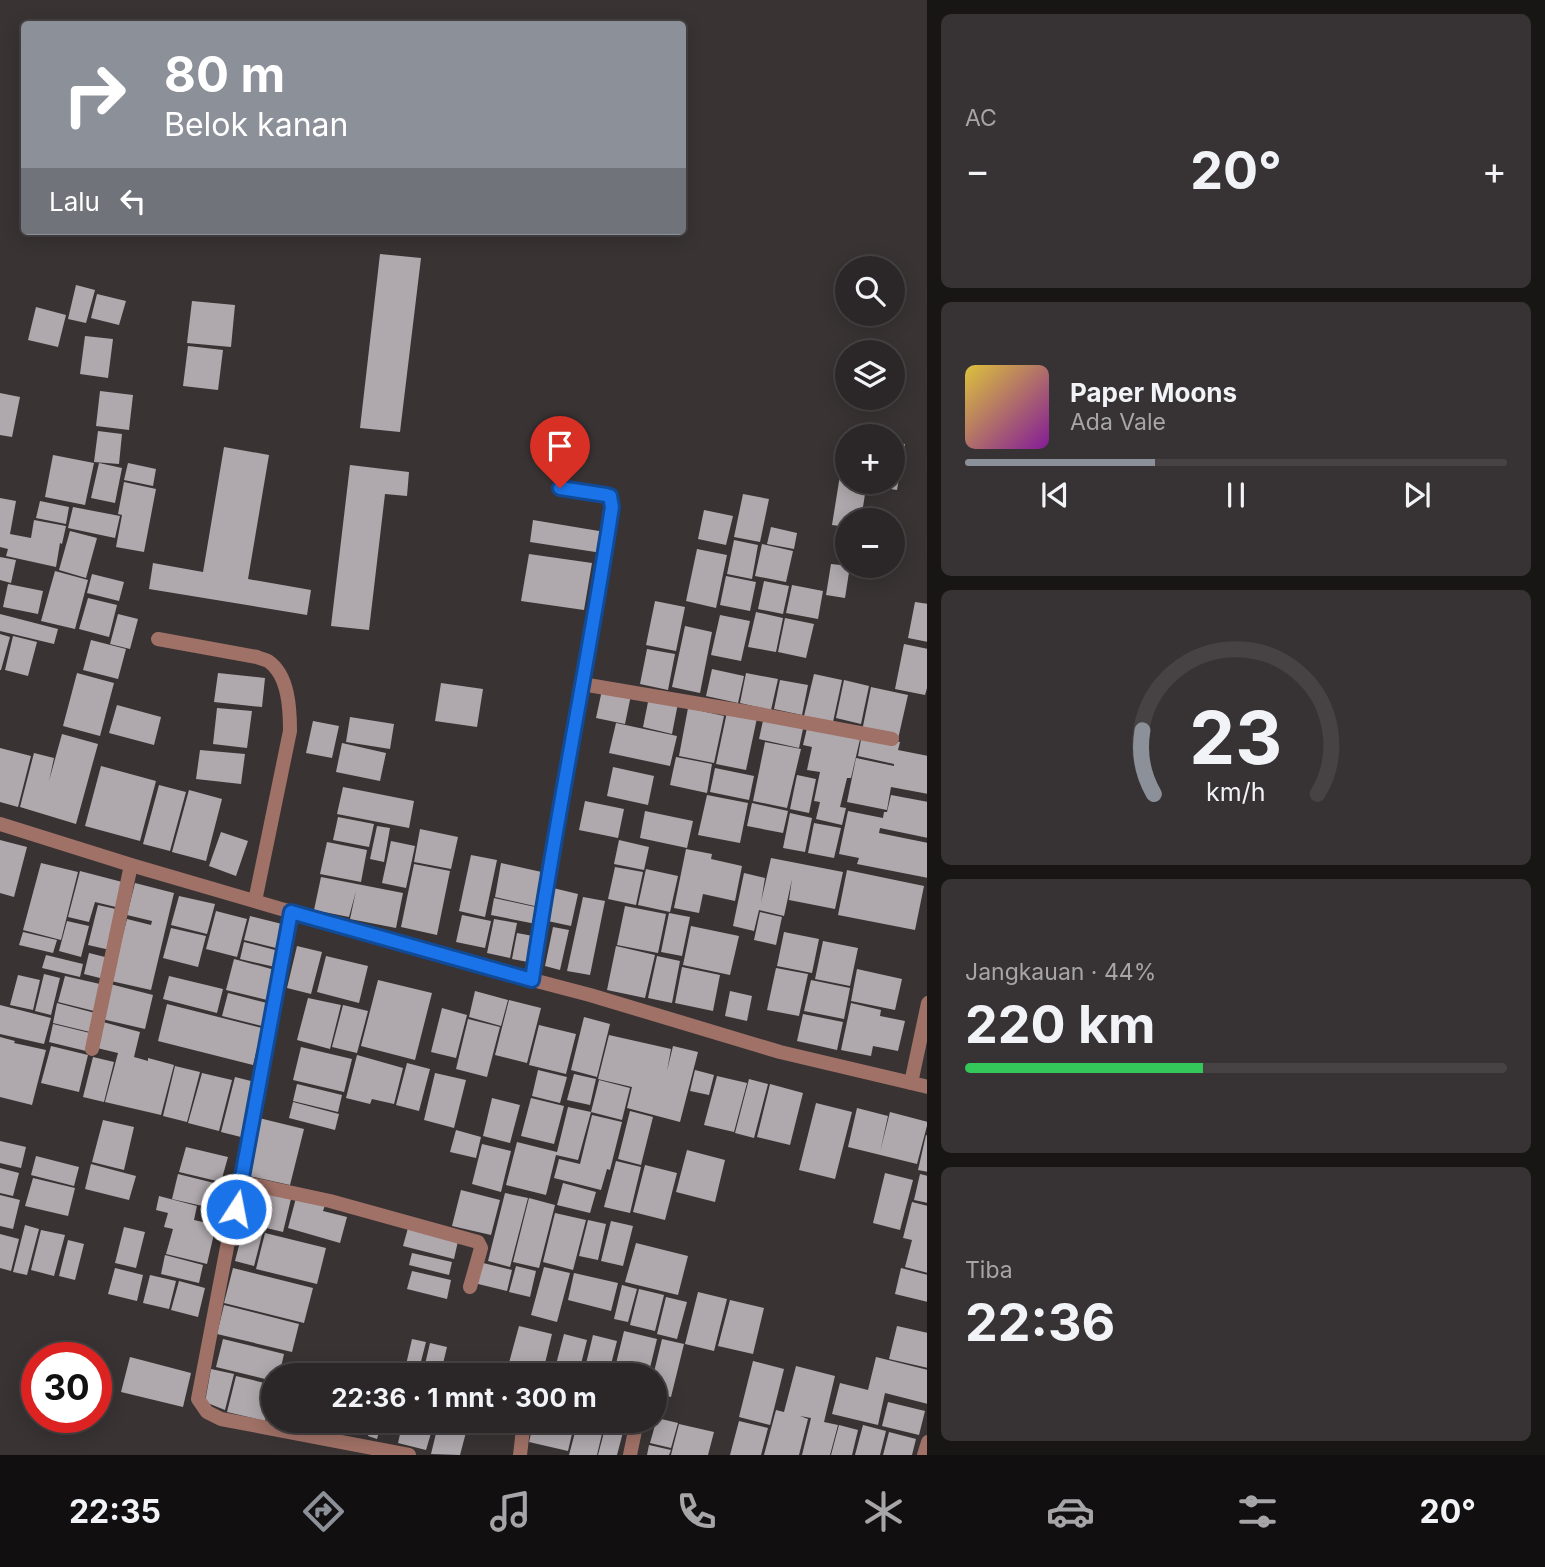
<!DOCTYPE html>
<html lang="id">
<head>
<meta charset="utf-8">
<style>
  body { margin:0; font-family:Inter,sans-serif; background:#373233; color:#f1f3f6; height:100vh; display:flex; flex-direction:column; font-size:26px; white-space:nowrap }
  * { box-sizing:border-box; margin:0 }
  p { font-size:23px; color:#a6a5a7 }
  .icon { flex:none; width:38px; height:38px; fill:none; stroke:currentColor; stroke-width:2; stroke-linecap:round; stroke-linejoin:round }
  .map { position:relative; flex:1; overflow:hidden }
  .details { display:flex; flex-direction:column; gap:14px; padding:14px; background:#181515; width:618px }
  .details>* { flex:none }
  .guide { position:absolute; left:21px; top:21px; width:665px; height:214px; border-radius:7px; box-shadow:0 4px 18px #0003,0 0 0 2px #474344; background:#8c9099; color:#fff; overflow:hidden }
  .tools { position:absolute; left:835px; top:256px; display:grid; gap:14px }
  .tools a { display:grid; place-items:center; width:70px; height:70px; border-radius:50%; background:#2b2627; box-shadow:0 4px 18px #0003,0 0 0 2px #474344; font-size:35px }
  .speed { position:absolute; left:21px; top:1342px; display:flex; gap:14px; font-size:35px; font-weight:700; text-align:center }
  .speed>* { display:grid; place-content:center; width:91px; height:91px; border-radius:50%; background:#2b2627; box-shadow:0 4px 18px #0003,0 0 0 2px #474344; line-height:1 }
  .speed .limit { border:10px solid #d22; background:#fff; color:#111 }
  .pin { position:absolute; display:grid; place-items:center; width:60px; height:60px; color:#fff; margin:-72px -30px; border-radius:50% 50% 50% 0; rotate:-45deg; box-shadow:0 0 7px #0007 }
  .pin .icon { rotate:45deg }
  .me { position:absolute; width:77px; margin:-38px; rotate:11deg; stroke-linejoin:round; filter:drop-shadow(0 0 5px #0008) }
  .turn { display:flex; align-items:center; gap:24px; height:147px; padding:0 28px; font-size:32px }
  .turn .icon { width:91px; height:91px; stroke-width:2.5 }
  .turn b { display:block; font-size:49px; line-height:60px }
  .then { display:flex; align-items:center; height:66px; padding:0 28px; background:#0003; gap:14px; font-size:26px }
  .big { font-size:52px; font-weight:700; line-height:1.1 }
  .details .card { flex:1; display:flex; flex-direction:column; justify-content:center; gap:10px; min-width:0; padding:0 24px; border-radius:10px; background:#373233 }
  .details .dial { align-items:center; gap:0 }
  .dial svg { height:182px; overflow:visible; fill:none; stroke:#474344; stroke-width:7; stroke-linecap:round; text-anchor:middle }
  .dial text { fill:#f1f3f6; stroke:none }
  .song { display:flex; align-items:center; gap:21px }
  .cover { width:84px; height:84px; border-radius:10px; background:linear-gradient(135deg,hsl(50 70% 55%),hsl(290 70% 35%)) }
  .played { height:7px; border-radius:4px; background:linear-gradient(90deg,#8c9099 35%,#474344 35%) }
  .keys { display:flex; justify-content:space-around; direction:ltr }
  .heat { display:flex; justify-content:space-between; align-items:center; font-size:38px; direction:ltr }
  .charge { height:10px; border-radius:5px; background:linear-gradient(90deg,#34c759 44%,#474344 0) }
  .trip { position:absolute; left:261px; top:1363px; width:406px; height:70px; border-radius:35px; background:#2b2627; box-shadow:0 4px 18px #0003,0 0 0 2px #474344; font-weight:700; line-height:70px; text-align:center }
  .tabs { display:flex; height:112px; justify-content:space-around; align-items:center; background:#110f10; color:#a6a5a7 }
  .tabs .icon { width:49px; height:49px }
  .tabs .active { color:#8c9099 }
  .tabs b { font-size:32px; color:#f1f3f6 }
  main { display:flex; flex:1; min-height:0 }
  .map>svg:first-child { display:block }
</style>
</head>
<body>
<main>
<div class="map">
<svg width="928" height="1455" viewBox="0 0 928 1455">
  <rect width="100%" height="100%" fill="#393334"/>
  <!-- building -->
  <path fill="#afa9ad" d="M380 254 421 258 400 432 360 428Z
    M76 285 95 290 86 323 68 319Z
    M97 294 126 301 119 325 91 318Z
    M192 301 235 305 231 347 187 343Z
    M36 307 66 315 58 347 28 340Z
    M85 336 113 339 108 378 80 374Z
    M188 346 223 350 218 390 183 386Z
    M100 391 133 395 129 430 96 426Z
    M0 393 20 397 12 437 0 435Z
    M98 431 122 434 119 464 94 462Z
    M892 442 905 444 897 490 870 486 871 481H892Z
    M224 447 269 455 248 579 311 590 307 615 149 589 153 563 203 572Z
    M53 455 94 463 85 505 45 497Z
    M99 463 122 468 115 503 91 498Z
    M128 463 156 469 153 486 124 480Z
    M350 465 409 472 407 496 385 494 369 630 331 626Z
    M841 469 847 470V481H867L861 520H847V527L832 525Z
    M124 482 156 489 144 552 116 547 122 515 118 514Z
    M743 494 769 499 760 542 734 537Z
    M0 498 16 501 10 534 31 538 34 520 66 526 62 544 60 543 56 567 6 556 8 549 0 547Z
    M40 501 69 507 66 524 36 518Z
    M73 507 120 516 115 538 68 528Z
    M704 510 733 516 726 545 698 539Z
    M533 520 605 532 602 553 530 542Z
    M771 527 797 533 794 549 767 544Z
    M70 531 97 538 86 578 59 570Z
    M734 540 758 545 752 579 727 574Z
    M762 544 793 551 786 582 755 576Z
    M697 549 727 555 716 608 686 601Z
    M529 554 592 563 584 610 521 601Z
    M0 557 16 560 11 583 0 580Z
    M831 564 850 566 845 598 826 595Z
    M55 571 88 580 75 629 41 621Z
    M92 574 124 582 119 601 87 593Z
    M726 576 756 582 750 611 720 605Z
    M764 581 789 586 783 614 758 609Z
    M8 584 43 591 38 614 3 607Z
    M792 585 823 591 818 619 786 613Z
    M88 598 117 605 109 637 79 629Z
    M655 601 685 607 676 651 646 645Z
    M915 602 928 604V642L908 638Z
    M756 612 783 618 776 652 748 647Z
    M0 614 58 629 54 644 0 631Z
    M118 614 138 619 130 649 110 644Z
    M720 615 750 621 741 661 711 655Z
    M785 618 814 624 806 658 778 652Z
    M685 626 712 632 700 693 672 687Z
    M0 634 10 637 1 670H0Z
    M13 636 37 642 28 676 5 670Z
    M91 640 126 649 118 679 83 670Z
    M904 644 928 649V685L925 695 895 689Z
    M647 649 675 654 668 690 640 684Z
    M712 669 744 676 738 703 706 696Z
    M77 673 114 683 100 736 63 726Z
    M218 673 265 678 262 707 214 702Z
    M746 673 778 679 771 710 740 703Z
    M814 674 842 680 833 722 804 716Z
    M780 680 808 685 802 715 774 709Z
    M844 680 869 686 861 724 836 718Z
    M441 683 483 689 477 727 435 721Z
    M871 687 908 695 898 739 862 731Z
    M602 690 631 695 625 724 596 718Z
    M649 697 678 703 672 734 643 727Z
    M117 705 161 717 154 745 109 733Z
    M217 708 252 711 247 748 213 744Z
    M688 708 724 716 714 763 679 756Z
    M727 712 757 718 746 770 716 764Z
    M764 716 804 724 799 748 759 739Z
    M350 717 394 724 390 749 346 742Z
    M313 721 339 726 332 758 306 753Z
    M616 723 677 736 670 766 609 753Z
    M808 724 861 735 851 778H847L840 807 846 808 842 825 816 819 820 802 814 801 820 772 807 770 812 747 803 745Z
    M62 734 98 744 76 824 20 807 34 753 54 758 49 781Z
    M862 734 900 742 898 750 928 756V794L891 787 887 810 847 802 856 758 894 766V764L858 756Z
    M765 742 801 749 787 808 753 801Z
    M342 743 386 753 380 781 336 772Z
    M0 748 31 756 18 807 0 802Z
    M200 750 245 754 241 784 196 779Z
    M676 757 712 764 707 793 670 785Z
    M101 766 156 781 140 841 85 826Z
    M613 767 654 776 648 805 607 796Z
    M715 768 754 776 749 800 710 792Z
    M797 775 816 779 809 813 790 809Z
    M159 785 186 792 170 851 143 844Z
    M343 787 414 801 409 828 337 814Z
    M189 790 222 799 206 861 172 852Z
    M707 795 748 803 740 843 698 835Z
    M891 795 928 802V838L880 828 879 833 928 843V878L857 864 859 858 839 854 848 811 883 818 884 812H887Z
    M585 801 624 809 618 838 579 830Z
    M752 803 788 811 783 833 747 826Z
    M645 811 693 821 687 848 640 838Z
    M790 813 812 818 805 852 783 848Z
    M338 817 374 824 369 847 333 840Z
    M814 823 841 828 834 858 808 853Z
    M377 826 390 828 384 862 370 859Z
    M420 829 458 837 451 869 414 862Z
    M221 832 248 841 236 876 209 866Z
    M0 840 27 847 14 897 0 893Z
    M619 840 649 847 644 870 614 864Z
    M391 841 415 846 406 888 382 883Z
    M327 842 367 850 361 882 320 874Z
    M686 849 712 854 711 859 742 866 735 901 703 894 699 913 674 908Z
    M471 855 497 860 485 917 459 911Z
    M771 858 843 872 835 909 789 900 792 879 784 916 759 910 754 931 733 926 744 873 765 878 761 902Z
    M41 863 78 872 61 940 23 930Z
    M501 863 546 873 539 907 495 897Z
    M414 864 450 871 437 935 401 927Z
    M615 867 643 872 636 905 608 899Z
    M646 869 678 876 670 912 638 905Z
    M847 870 924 886 915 930 838 915Z
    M80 871 126 883 120 908 95 902 89 922 68 917Z
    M321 877 403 893 396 928 350 919 356 891 349 917 314 910Z
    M135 883 174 893 151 990 111 981 127 919 151 925 152 921 127 915Z
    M549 887 578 894 571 926 543 920Z
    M179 896 215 904 207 934 171 925Z
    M583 897 605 901 590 975 567 971Z
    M494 898 540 908 536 924 491 915Z
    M98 905 120 910 110 950 88 945Z
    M625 906 666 914 658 953 617 945Z
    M216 911 247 919 237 957 206 949Z
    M760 912 782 917 776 945 754 940Z
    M669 913 690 917 682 956 661 952Z
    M462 915 491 921 485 948 456 942Z
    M250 916 286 925 280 949 244 940Z
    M494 919 517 923 510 958 487 953Z
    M67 921 89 926 81 957 59 951Z
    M691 926 739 936 730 975 683 965Z
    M553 927 569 930 560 970 545 966Z
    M171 928 206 936 198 967 163 958Z
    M23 932 57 940 53 953 19 945Z
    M784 932 819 939 812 973 777 966Z
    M517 933 533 936 528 962 512 959Z
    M823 941 858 948 850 986 815 979Z
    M244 942 279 951 275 967 240 959Z
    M297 946 322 952 311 994 287 988Z
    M616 946 655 955 645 998 607 990Z
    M89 953 109 958 104 979 84 974Z
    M46 955 83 964 80 977 42 968Z
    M326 956 368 966 359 1003 317 992Z
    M657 956 680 961 672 1003 648 998Z
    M234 959 275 970 267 1000 226 990Z
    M682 967 720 975 713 1011 675 1003Z
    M776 968 808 974 799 1016 767 1010Z
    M857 969 902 979 895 1010 851 1001Z
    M44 974 60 978 51 1015 35 1011Z
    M18 975 40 980 33 1010 10 1005Z
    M65 976 100 984 94 1011 58 1002Z
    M169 976 223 989 217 1013 163 999Z
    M378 980 432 993 415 1060 361 1046Z
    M811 980 850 988 844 1019 804 1011Z
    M110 984 153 995 145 1029 102 1019Z
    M475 991 508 1000 501 1026 469 1017Z
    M730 991 752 996 747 1021 725 1016Z
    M228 993 267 1003 262 1026 222 1016Z
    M308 998 341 1005 330 1049 297 1040Z
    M509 1000 541 1008 527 1063 495 1055Z
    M57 1003 95 1013 90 1032 53 1023Z
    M851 1003 881 1010 880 1016 905 1021 898 1051 873 1046 871 1056 841 1050Z
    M167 1004 262 1028 253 1065 158 1041Z
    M0 1005 51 1018 44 1044 0 1034Z
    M343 1005 368 1011 357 1053 332 1047Z
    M442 1008 467 1015 456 1058 431 1052Z
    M803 1014 843 1022 837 1050 797 1041Z
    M584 1017 610 1024 597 1077 571 1070Z
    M468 1019 500 1027 487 1077 456 1069Z
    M103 1022 140 1032 134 1057 148 1061V1058L174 1065 161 1115 105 1102 118 1053 97 1048Z
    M53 1024 90 1033 86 1051 49 1042Z
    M539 1025 576 1034 566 1074 529 1065Z
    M609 1035 671 1049 667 1071 673 1046 698 1052 680 1122 627 1108 632 1087 598 1079Z
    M0 1037 15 1041 14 1043 46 1050 32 1105 0 1097Z
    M51 1046 88 1055 79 1092 41 1083Z
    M301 1047 352 1059 344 1092 293 1080Z
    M357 1055 403 1068 394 1104 372 1099 370 1104 346 1098Z
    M93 1057 114 1062 104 1102 83 1097Z
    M407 1063 430 1069 419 1111 396 1105Z
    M175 1066 200 1072 187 1122 163 1116Z
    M538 1070 567 1077 560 1103 532 1096Z
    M695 1070 714 1075 709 1095 690 1091Z
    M202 1073 232 1080 219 1131 188 1123Z
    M435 1073 466 1080 454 1128 424 1120Z
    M574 1074 596 1079 590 1105 567 1100Z
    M717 1076 747 1083 734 1132 704 1125Z
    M235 1077 255 1082 241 1137 221 1132Z
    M749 1079 768 1084 754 1138 735 1133Z
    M599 1080 630 1088 622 1120 591 1112Z
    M297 1084 342 1095 338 1112 293 1101Z
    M770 1084 803 1093 790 1145 757 1137Z
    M492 1098 520 1105 510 1143 483 1136Z
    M531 1098 564 1106 554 1144 521 1136Z
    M293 1102 339 1114 335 1130 289 1118Z
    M816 1103 852 1112 835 1179 799 1170Z
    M568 1107 591 1112 578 1160 556 1155 546 1195 506 1185 517 1142 557 1152Z
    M857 1108 888 1116 880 1152 890 1112 928 1122 917 1164 848 1147Z
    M630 1111 653 1117 641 1165 618 1159Z
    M592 1115 622 1122 610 1170 607 1169 601 1190 554 1178 559 1159 580 1164Z
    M259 1118 304 1129 290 1185 245 1175Z
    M103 1120 134 1127 124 1170 92 1162Z
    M456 1130 481 1137 476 1158 450 1152Z
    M926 1135 928 1136V1172L918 1170Z
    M0 1141 26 1147 21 1168 0 1163Z
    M482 1144 511 1151 501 1192 472 1184Z
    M186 1147 228 1157 221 1182 179 1172Z
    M687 1150 725 1160 715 1202 676 1192Z
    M36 1156 79 1167 74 1186 31 1175Z
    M616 1161 641 1167 630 1213 604 1207Z
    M91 1164 136 1176 129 1200 85 1189Z
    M645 1165 677 1173 665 1220 633 1212Z
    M0 1168 19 1173 13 1196 0 1193Z
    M885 1173 913 1180 900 1230 873 1223Z
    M178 1174 226 1186 220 1210 172 1199Z
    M920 1174 928 1176V1203L914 1200Z
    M33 1178 75 1188 68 1216 25 1206Z
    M563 1183 596 1192 590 1213 557 1205Z
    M251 1189 291 1199 283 1232 242 1222Z
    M461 1190 500 1200 491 1235 452 1226Z
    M505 1193 528 1198 510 1267 488 1261Z
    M0 1195 20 1200 13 1229 0 1226Z
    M159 1196 197 1206 194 1220 216 1225 207 1264 166 1254 173 1229 164 1227 168 1213 156 1210Z
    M296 1198 325 1205 323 1211 347 1217 340 1243 288 1228Z
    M529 1198 555 1205 539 1268 513 1262Z
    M912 1202 928 1206V1273L905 1267 912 1240 903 1238Z
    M555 1213 586 1220 573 1270 543 1262Z
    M588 1220 606 1224 598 1260 579 1256Z
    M611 1221 633 1226 623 1266 601 1261Z
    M25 1225 39 1229 27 1275 13 1272Z
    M244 1226 263 1231 254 1266 235 1261Z
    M124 1227 145 1232 136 1268 115 1263Z
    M408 1228 458 1241 454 1259 403 1246Z
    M41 1230 65 1235 54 1276 31 1270Z
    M265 1233 326 1248 317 1284 256 1269Z
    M0 1234 19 1239 11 1271 0 1268Z
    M68 1240 84 1244 75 1280 59 1276Z
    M636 1243 688 1256 678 1295 625 1282Z
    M412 1253 452 1262 449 1275 409 1265Z
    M165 1255 203 1265 199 1283 161 1274Z
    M479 1262 512 1270 507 1291 474 1283Z
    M516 1266 536 1271 530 1297 509 1292Z
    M544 1267 570 1273 557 1322 531 1315Z
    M115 1268 143 1275 137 1301 108 1294Z
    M233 1268 313 1288 304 1323 224 1303Z
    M901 1268 928 1275V1302L895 1294Z
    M412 1271 451 1280 447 1299 407 1289Z
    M574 1273 618 1283 611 1311 568 1300Z
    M150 1275 176 1281 169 1309 143 1303Z
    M179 1281 205 1288 198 1317 171 1310Z
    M622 1285 637 1289 628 1322 614 1319Z
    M639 1289 664 1295 655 1331 630 1325Z
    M698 1292 727 1299 714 1351 685 1344Z
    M666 1297 687 1302 677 1339 657 1334Z
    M730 1300 764 1308 753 1354 718 1346Z
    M224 1305 299 1324 292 1352 217 1334Z
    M519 1326 552 1334 542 1376H513L506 1374Z
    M897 1326 928 1333V1368L889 1359Z
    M624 1331 657 1339 648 1376H613Z
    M564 1334 587 1340 578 1376H553Z
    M593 1335 617 1341 608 1376H583Z
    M223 1339 284 1354 279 1376H273V1381L216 1367Z
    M412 1339 426 1342 418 1373 405 1369Z
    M662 1339 684 1344 671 1397 654 1393V1376H653Z
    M430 1343 447 1347 440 1376 423 1373Z
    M130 1357 191 1373 183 1407 121 1392Z
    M876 1357 928 1370V1404L885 1393 878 1425 832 1414 840 1383 868 1390Z
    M753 1361 784 1369 770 1425 739 1417Z
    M796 1366 835 1376 824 1422 838 1425 830 1455H802L811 1418 800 1416 808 1419 799 1455H764L776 1410 784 1412Z
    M211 1369 234 1374 225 1410 205 1402Z
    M236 1376 273 1385V1391L265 1421 227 1412Z
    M888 1402 925 1411 919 1435 882 1426Z
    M657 1418 678 1423 671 1448 650 1443Z
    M322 1421H367L363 1435 321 1425Z
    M372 1421H382L377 1439 368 1436Z
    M403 1421H427L434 1423 426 1450 398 1443Z
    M439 1421H469L460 1455 431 1454Z
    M534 1421H575L568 1451 529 1442Z
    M578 1421H605L597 1455H569Z
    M607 1421H626L617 1455H598Z
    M739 1421 768 1428 761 1455H730Z
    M679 1424 714 1432 708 1455H671Z
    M839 1425 858 1430 852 1455H831Z
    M863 1425 886 1431 880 1455H855Z
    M889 1432 916 1439 912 1455H883Z
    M649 1445 671 1450 669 1455H647Z"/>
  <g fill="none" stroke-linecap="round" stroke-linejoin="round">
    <!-- minor -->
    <path stroke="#a07166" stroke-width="14" d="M158 639 257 657C261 659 265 659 268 661 289 675 290 710 290 731L255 901
      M582 684 759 714 892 739
      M291 912 198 1399 207 1412 221 1419 409 1455
      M532 980C555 822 588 665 612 507L609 496 606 495 560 488
      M92 1049 131 865
      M911 1083 928 1003
      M241 1182 330 1201 478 1242 481 1248 470 1287
      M520 1455 524 1421
      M630 1455 637 1421
      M924 1455 928 1442"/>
    <!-- tertiary -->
    <path stroke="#a07166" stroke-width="14" d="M0 824 131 865 442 956 590 995 780 1052 928 1087"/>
  </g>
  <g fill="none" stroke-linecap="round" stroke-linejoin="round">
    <defs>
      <path id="route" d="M236 1209 291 912 532 980C555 822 588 665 612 507L610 496 606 495 560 488"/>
    </defs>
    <!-- route casing -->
    <use href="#route" stroke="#114b97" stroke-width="18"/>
    <!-- route -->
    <use href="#route" stroke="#1a73e8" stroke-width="12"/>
  </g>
</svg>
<div class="tools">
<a><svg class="icon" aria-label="search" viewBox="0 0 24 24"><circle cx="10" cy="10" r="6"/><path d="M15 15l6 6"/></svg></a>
<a><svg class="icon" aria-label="layers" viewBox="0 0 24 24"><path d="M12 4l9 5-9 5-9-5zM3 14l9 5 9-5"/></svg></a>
<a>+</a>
<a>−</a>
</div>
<div class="speed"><div class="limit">30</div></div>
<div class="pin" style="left:560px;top:488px;background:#d93025"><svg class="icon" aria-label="arrive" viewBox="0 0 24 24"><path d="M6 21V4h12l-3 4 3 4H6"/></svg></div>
<svg class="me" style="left:236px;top:1209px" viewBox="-20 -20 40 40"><circle r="17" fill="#1a73e8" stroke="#fff" stroke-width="3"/><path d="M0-11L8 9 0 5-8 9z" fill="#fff"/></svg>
<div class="trip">22:36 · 1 mnt · 300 m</div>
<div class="guide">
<div class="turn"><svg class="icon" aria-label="right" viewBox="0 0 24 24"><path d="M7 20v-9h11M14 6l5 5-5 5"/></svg><div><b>80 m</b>Belok kanan</div></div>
<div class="then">Lalu<svg class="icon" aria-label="left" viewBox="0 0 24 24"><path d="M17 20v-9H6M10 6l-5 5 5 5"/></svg></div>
</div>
</div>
<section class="details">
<div class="card"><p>AC</p>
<div class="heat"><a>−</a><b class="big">20°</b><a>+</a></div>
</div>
<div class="card">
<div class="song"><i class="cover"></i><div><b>Paper Moons</b><p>Ada Vale</p></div></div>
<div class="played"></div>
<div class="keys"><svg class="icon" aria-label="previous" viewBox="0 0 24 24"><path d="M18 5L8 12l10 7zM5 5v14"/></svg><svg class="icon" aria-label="pause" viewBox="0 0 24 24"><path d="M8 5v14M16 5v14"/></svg><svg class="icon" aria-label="next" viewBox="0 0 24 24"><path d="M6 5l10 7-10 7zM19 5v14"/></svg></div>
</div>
<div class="card dial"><svg viewBox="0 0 100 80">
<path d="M14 69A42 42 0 1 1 86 69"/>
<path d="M14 69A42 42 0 0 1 9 41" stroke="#8c9099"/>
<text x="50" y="56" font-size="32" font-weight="700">23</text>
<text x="50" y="72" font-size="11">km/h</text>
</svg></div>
<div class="card"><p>Jangkauan · 44%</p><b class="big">220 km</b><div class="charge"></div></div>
<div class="card"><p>Tiba</p><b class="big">22:36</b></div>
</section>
</main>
<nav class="tabs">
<b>22:35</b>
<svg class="icon active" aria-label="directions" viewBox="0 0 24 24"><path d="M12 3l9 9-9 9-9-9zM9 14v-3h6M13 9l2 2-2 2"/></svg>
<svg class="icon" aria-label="music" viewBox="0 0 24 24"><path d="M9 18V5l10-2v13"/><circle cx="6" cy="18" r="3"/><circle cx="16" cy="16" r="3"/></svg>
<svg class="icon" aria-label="phone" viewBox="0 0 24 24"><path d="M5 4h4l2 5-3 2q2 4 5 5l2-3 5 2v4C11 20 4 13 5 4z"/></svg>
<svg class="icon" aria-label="climate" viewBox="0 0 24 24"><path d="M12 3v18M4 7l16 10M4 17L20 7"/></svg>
<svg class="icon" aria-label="car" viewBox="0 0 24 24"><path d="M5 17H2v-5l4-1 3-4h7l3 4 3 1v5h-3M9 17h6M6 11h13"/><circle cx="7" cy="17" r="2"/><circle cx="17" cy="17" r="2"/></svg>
<svg class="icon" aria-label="filters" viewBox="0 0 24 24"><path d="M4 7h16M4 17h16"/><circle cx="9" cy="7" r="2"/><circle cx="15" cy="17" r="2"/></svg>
<b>20°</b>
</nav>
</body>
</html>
